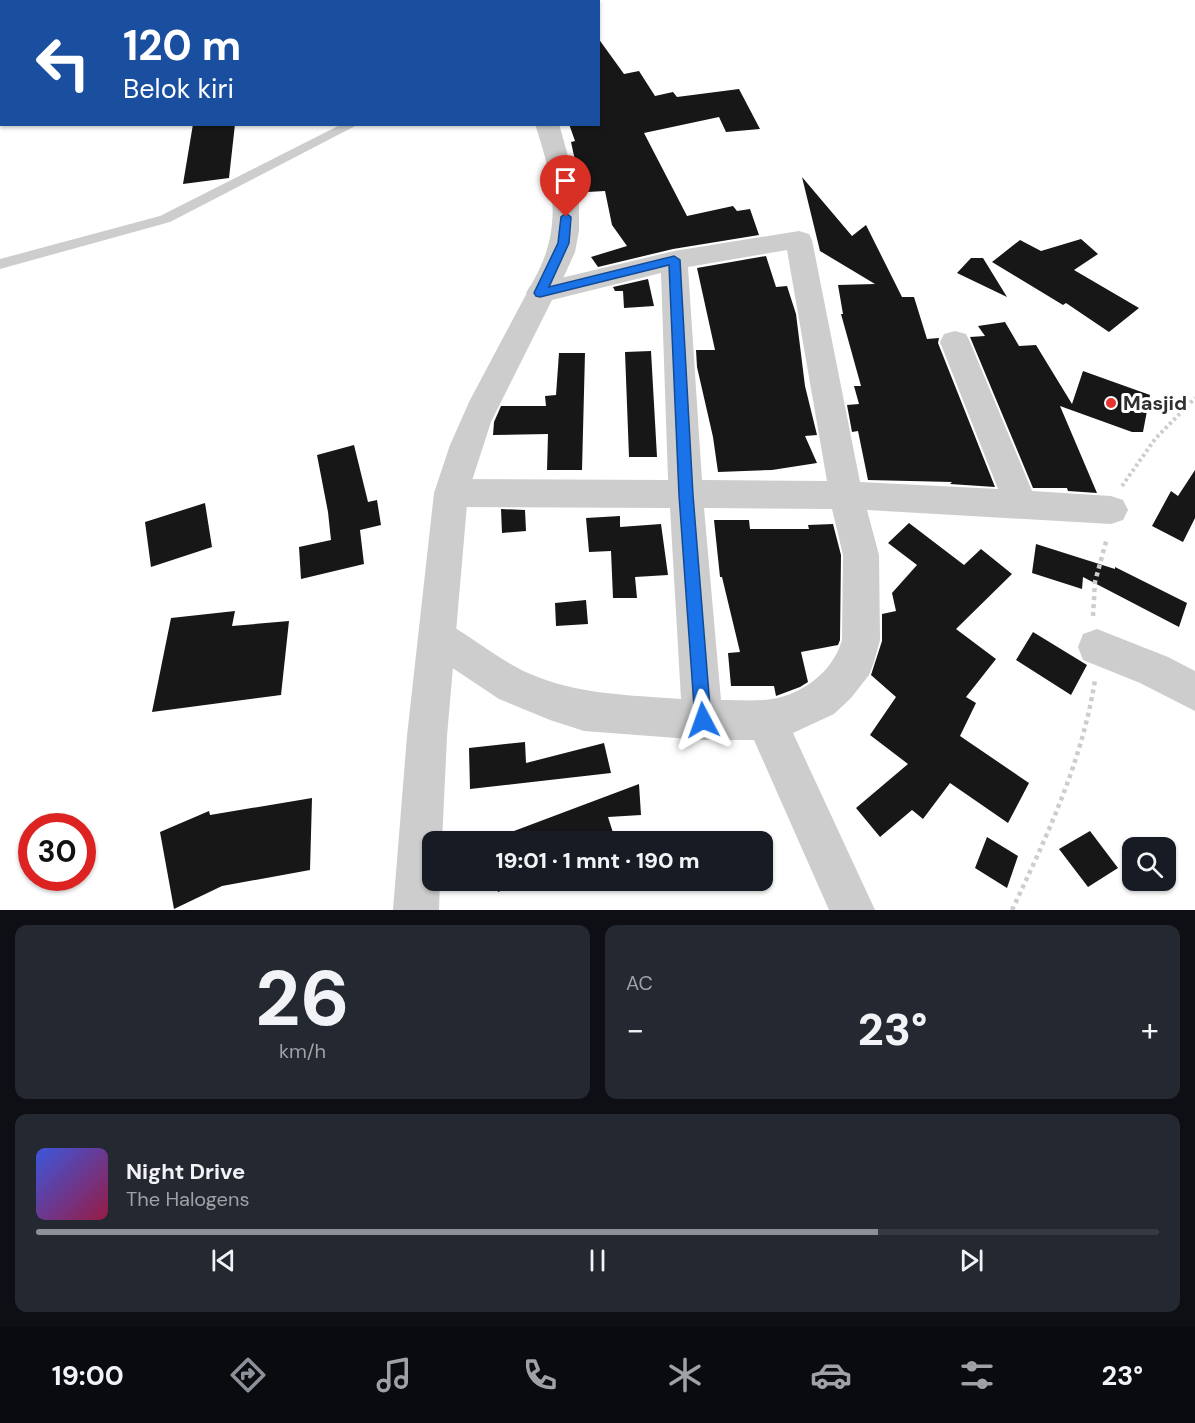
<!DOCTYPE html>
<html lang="id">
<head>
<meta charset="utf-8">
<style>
  body { margin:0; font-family:"DM Sans",sans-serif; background:#242831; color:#f1f3f6; height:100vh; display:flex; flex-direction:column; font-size:22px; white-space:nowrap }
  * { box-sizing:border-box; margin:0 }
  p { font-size:20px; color:#9ea1a6 }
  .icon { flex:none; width:33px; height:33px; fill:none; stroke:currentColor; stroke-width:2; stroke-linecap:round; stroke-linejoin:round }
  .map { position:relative; height:910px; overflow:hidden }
  .sheet { display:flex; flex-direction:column; gap:15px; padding:15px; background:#0d0f14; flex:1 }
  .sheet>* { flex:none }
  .banner { position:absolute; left:0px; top:0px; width:600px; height:126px; box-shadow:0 2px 4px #0004; background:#1a4fa0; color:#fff; overflow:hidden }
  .fabs { position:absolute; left:1122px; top:837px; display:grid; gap:12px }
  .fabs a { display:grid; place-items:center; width:54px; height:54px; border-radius:12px; background:#171b24; box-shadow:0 2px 4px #0004; font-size:30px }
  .speed { position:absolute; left:18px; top:813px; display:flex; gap:12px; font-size:30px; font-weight:700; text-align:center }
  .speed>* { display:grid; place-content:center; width:78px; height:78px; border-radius:50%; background:#171b24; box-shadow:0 2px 4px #0004; line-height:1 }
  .speed .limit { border:9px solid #d22; background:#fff; color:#111 }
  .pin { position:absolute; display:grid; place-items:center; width:51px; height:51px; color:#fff; margin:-62px -26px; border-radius:50% 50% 50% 0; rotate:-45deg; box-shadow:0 0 6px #0007 }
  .pin .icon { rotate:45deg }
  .me { position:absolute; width:66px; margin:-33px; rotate:356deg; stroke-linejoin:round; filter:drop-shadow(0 0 4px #0008) }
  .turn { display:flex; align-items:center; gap:21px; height:126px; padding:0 24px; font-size:27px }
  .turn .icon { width:78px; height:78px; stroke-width:2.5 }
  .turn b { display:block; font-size:42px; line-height:51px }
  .big { font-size:45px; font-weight:800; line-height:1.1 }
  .sheet .widget { flex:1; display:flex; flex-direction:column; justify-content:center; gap:9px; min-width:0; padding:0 21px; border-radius:12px; background:#242831 }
  .sheet .dial { align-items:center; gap:0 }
  .dial b { font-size:78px; line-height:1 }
  .song { display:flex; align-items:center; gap:18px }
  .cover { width:72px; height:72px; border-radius:9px; background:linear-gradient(135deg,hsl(230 70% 55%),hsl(340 70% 35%)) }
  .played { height:6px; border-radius:3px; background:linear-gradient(90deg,#8c9099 75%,#363941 75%) }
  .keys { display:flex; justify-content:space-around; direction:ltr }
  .heat { display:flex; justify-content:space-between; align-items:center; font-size:33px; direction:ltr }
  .sheet .tiles { flex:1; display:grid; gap:15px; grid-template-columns:1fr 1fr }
  .widget:last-child { grid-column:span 2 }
  .trip { position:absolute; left:422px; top:831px; width:351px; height:60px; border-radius:12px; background:#171b24; box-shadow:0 2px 4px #0004; font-weight:800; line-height:60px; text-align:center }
  .menu { display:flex; height:96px; justify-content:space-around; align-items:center; background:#090b0e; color:#9ea1a6 }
  .menu .icon { width:42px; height:42px }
  .menu .active { color:#8c9099 }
  .menu b { font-size:27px; color:#f1f3f6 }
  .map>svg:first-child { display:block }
</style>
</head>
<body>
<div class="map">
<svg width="1195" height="910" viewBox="0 0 1195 910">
  <rect width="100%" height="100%" fill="#fff"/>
  <!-- building -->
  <path fill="#171717" d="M598 38 624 74 639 71 655 96 673 92 677 97 739 89 760 129 726 132 719 117 644 133 687 216 733 206 737 211 750 209 759 235 673 249 598 267 591 257 627 246 612 225 605 191 587 192 585 164 576 165 571 142 575 141 569 124H598Z
    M193 124H235L229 178 183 184Z
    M802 177 852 236 866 225 902 297H914L927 339 939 338 938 343 995 487 950 484 952 482 868 480 858 431 852 432 847 405 859 404 854 386H861L841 314H843L838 285 875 284 820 251Z
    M1081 239 1098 254 1074 270 1139 308 1109 332 1066 303 1063 305 992 262 1020 240 1041 251Z
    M766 256 776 287 787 286 796 314 805 386 817 435 805 436 817 463 772 470 718 472 713 437 697 367 696 350H715L697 268Z
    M971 258H983L1007 297 957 273Z
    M648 279 654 306 624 308 623 291H615L613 287Z
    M1005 322 1019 346 1036 345 1072 404 1083 371 1150 395 1143 432H1132L1060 406 1097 493 1068 491 1067 488H1033L970 337 985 336 978 326Z
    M651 351 657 457H629L625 352Z
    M559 353H585L582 470H547L548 434 493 435 494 422 501 406H546L545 396 556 395Z
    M354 445 368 502 377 500 381 525 360 530 364 564 301 579 299 547 331 540 328 512 317 455Z
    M1195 470V518L1183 542 1152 526 1171 491 1178 496Z
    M205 503 212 547 151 567 145 522Z
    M501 509 525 510 526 531 502 533Z
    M620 516V527L661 524 668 575 635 577 637 598H613L611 551 589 552 586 518Z
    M714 520H749L750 529H809L808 525 833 524 841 555 840 640 838 645 801 652 808 682 800 687 776 696 774 686H731L728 653 740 652 722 577H720Z
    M909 523 964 565 981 549 1012 574 956 629 996 659 966 697 976 703 960 736 1029 783 1008 823 950 783 923 819 912 810 880 837 856 808 908 764 870 735 896 697 871 675 882 641V614L896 611 892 593 917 565 888 543Z
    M1036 544 1115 569V567L1187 603 1179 627 1083 577 1082 589 1032 573Z
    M586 600 588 624 556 626 555 603Z
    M235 611 232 626 289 621 281 695 152 712 171 618Z
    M1033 632 1087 665 1071 695 1016 660Z
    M525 742 526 763 604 743 611 773 470 789 469 748Z
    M639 784 641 815 608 817 616 842H485Z
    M312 798 310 870 222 886 174 909 160 832 209 811 210 815Z
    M1090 831 1118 868 1088 887 1059 849Z
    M987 837 1018 856 1007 888 975 868Z
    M495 880H527L498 892Z"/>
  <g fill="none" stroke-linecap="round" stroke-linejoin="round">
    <!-- path-far1 -->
    <path stroke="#cdcdcd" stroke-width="4" stroke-dasharray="3 3" stroke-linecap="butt" d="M1122 486 1155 439 1195 398"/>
    <!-- path -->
    <path stroke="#cdcdcd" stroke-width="4.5" stroke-dasharray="4 4" stroke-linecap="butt" d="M1093 616 1095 582 1107 538
      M1012 910C1047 836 1082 762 1095 680"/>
    <!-- service -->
    <path fill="#cdcdcd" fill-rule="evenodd" d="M342 124H359L170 222 0 269V259L160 216Z"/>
    <!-- minor -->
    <path fill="#cdcdcd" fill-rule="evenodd" d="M799 231 809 234 812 240 860 482 998 489 940 342 944 334 955 331 966 334 970 342 1032 491 1111 496 1123 500 1128 510 1123 520 1111 524 867 510 879 555 880 640 874 662 869 675 851 698 834 714 793 733 875 910H829L754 740H703L584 731 550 720 499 699 424 649 418 637 424 625 437 619 450 625C476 640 501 661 528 673 577 695 630 695 681 699L670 508 451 507 439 503 434 493 439 483 451 479 668 480 661 273 540 303 530 300 526 293 530 286 540 283 674 251ZM787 250 827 481 702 480 688 267ZM704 508 832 509 843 555 842 640C833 673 798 698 764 700 750 701 736 700 721 700Z
      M1097 629 1168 657 1195 671V711L1140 683 1083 660 1078 647 1083 634Z"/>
    <!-- tertiary -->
    <path fill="#cdcdcd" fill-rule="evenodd" d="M491 0H511V2H491Z
      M535 124H559L574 177 579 205V231L575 252 566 272 491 422 468 493 447 736 442 842H432V880H440L439 910H393L407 736 434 493 450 445 470 400 538 272C563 222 552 176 535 124Z"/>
  </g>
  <!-- route -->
  <path fill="#1a73e8" stroke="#114b97" stroke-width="1.5" d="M566 213 571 217 569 243 549 287 674 256 680 260 693 495 711 720 709 726 703 728 697 726 695 720 679 495 669 265 540 297 536 296 534 293 558 243 561 217Z"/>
  <!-- markers -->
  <circle fill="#e73231" stroke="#fff" stroke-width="2" cx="1111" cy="403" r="6"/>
  <g text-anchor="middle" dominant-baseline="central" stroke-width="6" stroke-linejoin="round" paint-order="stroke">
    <!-- poi labels -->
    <g font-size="20" font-weight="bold" fill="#303030" stroke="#fff" text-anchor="start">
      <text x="1123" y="403">Masjid</text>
    </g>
  </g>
</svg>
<div class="fabs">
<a><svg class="icon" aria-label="search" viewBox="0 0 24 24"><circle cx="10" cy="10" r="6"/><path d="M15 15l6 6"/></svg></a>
</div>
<div class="speed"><div class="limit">30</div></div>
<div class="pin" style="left:566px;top:217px;background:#d93025"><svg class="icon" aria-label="arrive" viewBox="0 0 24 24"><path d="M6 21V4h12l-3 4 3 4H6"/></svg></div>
<svg class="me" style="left:703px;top:720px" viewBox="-20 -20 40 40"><path d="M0-17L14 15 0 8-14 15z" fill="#1a73e8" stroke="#fff" stroke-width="4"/></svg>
<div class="trip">19:01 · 1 mnt · 190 m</div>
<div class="banner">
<div class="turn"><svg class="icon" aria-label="left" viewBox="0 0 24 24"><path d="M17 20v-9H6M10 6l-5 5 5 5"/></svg><div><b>120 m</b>Belok kiri</div></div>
</div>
</div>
<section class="sheet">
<div class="tiles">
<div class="widget dial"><b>26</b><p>km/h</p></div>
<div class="widget"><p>AC</p>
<div class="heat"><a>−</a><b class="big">23°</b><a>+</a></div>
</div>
<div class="widget">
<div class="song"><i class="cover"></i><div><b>Night Drive</b><p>The Halogens</p></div></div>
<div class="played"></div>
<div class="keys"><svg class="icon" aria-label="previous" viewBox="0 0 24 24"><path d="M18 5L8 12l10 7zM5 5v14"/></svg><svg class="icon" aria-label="pause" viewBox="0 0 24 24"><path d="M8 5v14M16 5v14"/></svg><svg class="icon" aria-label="next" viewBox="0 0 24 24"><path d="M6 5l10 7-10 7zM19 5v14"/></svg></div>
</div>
</div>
</section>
<nav class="menu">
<b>19:00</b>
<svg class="icon active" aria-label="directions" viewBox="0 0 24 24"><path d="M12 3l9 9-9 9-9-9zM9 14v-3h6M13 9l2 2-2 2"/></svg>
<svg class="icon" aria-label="music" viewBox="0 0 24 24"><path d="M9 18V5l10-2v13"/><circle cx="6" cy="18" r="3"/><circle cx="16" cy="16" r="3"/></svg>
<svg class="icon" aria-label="phone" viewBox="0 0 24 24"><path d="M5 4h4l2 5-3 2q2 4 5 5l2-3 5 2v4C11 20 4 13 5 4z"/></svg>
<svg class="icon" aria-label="climate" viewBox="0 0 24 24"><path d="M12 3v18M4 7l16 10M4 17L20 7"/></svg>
<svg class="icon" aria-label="car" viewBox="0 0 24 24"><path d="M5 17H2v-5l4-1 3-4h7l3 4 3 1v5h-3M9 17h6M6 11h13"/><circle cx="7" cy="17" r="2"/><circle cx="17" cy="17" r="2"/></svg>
<svg class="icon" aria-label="filters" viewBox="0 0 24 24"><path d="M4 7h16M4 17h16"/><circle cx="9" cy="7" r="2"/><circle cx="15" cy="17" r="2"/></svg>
<b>23°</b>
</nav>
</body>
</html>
